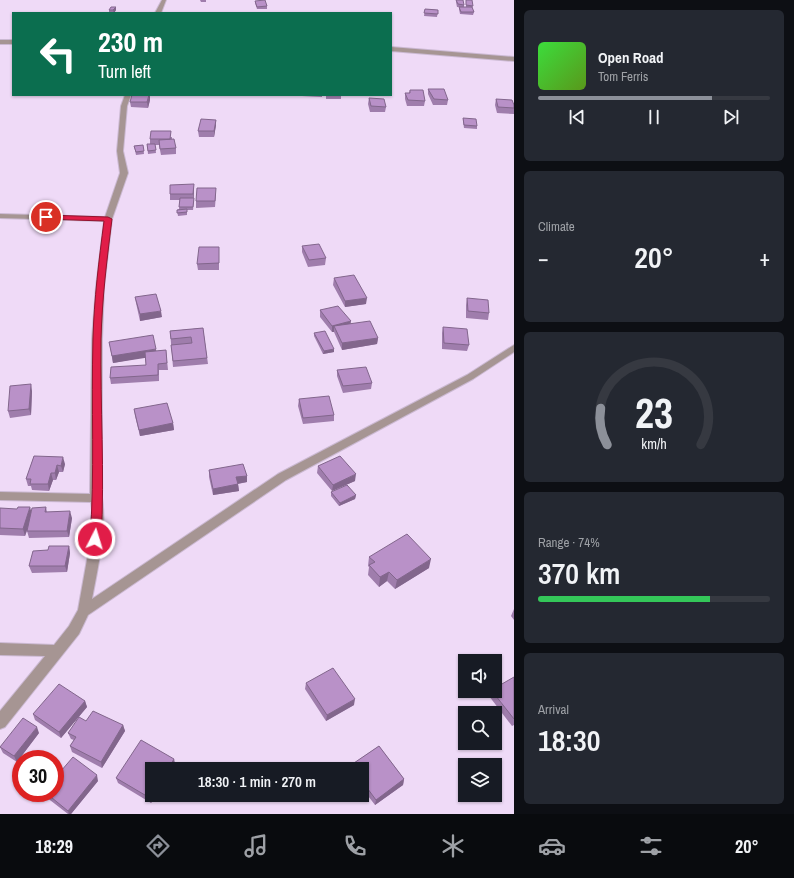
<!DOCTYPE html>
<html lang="en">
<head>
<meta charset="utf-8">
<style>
  body { margin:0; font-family:"Archivo Narrow",sans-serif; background:#242831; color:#f1f3f6; height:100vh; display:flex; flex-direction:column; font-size:15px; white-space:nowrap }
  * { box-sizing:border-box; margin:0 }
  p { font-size:13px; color:#9ea1a6 }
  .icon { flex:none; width:22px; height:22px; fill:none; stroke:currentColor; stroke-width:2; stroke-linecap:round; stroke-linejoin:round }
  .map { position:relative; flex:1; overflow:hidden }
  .drawer { display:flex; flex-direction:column; gap:10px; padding:10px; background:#0d0f14; width:280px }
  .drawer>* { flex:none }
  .top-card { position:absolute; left:12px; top:12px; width:380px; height:84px; border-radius:0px; box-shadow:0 1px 3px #0004; background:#0b6e4f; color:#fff; overflow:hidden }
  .fabs { position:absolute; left:458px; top:654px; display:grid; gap:8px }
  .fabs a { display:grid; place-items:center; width:44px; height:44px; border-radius:0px; background:#171b24; box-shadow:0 1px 3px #0004; font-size:20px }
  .speed { position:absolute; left:12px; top:750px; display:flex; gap:8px; font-size:20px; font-weight:700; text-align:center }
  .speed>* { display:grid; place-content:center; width:52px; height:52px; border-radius:50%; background:#171b24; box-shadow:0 1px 3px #0004; line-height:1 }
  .speed .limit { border:6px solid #d22; background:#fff; color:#111 }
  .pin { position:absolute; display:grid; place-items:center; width:34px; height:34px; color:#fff; margin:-17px; border:2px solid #fff; border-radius:50%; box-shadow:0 1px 4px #0007 }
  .me { position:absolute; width:44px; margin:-22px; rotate:5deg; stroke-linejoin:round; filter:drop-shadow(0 0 3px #0008) }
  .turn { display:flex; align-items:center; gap:14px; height:84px; padding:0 20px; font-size:18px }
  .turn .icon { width:52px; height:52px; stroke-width:2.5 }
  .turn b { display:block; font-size:28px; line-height:34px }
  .big { font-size:30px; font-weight:600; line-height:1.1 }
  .drawer .card { flex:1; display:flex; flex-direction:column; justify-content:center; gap:6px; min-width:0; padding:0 14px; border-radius:6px; background:#242831 }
  .drawer .dial { align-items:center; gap:0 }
  .dial svg { height:104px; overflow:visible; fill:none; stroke:#363941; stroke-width:7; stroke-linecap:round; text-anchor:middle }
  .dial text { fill:#f1f3f6; stroke:none }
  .song { display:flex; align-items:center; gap:12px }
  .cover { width:48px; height:48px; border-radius:6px; background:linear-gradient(135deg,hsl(120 70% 55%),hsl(90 70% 35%)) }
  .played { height:4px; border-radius:2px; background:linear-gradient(90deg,#8c9099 75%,#363941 75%) }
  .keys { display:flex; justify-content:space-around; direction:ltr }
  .heat { display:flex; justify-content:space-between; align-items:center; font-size:22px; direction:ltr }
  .charge { height:6px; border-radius:3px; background:linear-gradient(90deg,#34c759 74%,#363941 0) }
  .trip { position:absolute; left:145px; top:762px; width:224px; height:40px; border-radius:0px; background:#171b24; box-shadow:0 1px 3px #0004; font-weight:600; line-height:40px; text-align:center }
  .dock { display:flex; height:64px; justify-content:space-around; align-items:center; background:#090b0e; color:#9ea1a6 }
  .dock .icon { width:28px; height:28px }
  .dock .active { color:#8c9099 }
  .dock b { font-size:18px; color:#f1f3f6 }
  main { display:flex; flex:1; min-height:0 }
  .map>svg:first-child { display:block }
</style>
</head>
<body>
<main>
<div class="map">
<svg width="514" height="814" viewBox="0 0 514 814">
  <rect width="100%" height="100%" fill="#efdaf7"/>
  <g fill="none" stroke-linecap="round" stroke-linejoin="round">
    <defs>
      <path id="street" d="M162 0H166L161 13H155Z
        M0 40H13V44H0Z
        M391 47 514 57V61L391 51Z
        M125 95H131L127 106 123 151 128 173 112 219 104 287 102 339V498C107 530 98 566 92 599L278 474 467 375 514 345V352L473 379 286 480 88 615 79 634 5 727 0 729V711L45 656 0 655V643L54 645 69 626 78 610 88 554 92 510 91 502 0 500V492L90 494 92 339 96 287 104 221 0 218V214L105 217 120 173 117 151 121 106Z"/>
    </defs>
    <!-- street casing -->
    <use href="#street" stroke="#cbb9d2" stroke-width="2"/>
    <!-- street -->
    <use href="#street" fill="#a69593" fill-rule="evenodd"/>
  </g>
  <!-- wall -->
  <path fill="#9f7dac" d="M200 0H206V2H201Z
    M456 0 464 5V7H466V0L473 6 472 8 474 12 473 15 460 14 459 9V7H457L456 2Z
    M255 1 267 6V9H257L255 3Z
    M425 9 438 10 437 17 424 16Z
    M109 10H116L114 13 109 12Z
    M428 89 448 100 447 105H433L428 94Z
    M410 90 425 101 424 106H407L405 99V93H409Z
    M150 95V100L148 108 131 107 130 102Z
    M302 95H322V97L302 96Z
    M326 95H341V99H326Z
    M369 98 386 107 385 112H370L368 104Z
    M496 99 514 105V114L497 113 495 105Z
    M463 118 477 126V129L464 128 463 121Z
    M216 120V125L214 137H199L198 131Z
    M172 137V139L176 148V154L161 155 159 145H155L156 153 148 154 147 144H150V139Z
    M143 145 144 154 136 155 134 146Z
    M194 190 193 210H187V215L178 216 177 210 179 209 180 200H170V194Z
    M216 194 215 207 196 208V201Z
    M302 246 326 258 325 265 308 267 302 252Z
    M219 253V270H198L197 264Z
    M334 278 366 304 345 307 333 285Z
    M135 297 162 317 140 321 136 303Z
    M467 298 489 313 488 320 466 318V305Z
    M320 310 351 324 378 338 377 344 342 350 334 332H332L320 317Z
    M443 327 469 345 467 351 442 349V333Z
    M203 328 208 364 173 367 170 331Z
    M314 333 334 349V352L323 354 314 336Z
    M109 342 157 351 166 350 168 370H159V381L111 384 110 378 146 365 145 357 113 363Z
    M337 370 372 383 371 389 343 393 337 376Z
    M32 391 31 415 10 418 8 411Z
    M299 399 334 415V421L303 424 298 406Z
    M134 409 173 423 174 430 140 436 135 416Z
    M34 456 65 464 63 472H59L56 480H53L49 491 32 490 31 486H28L26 479Z
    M318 466 355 481 332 491 317 473Z
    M209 470 247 476V482L238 484 239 491 213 495 209 477Z
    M331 492 356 495 355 499 339 506 331 496Z
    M46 507 47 512 72 518 69 537 29 538 27 531 29 526 25 536 0 535V508L32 512Z
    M69 546 70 553 67 572 32 573 29 566 48 550Z
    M369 557 429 568 395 589 387 581 379 587 368 575 369 567 368 566Z
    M514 609V620L511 616Z
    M514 677V725L512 726 489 696 491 691H495Z
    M306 683 354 705 326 721 305 689Z
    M85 701 87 707 61 738 35 720 33 714Z
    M86 721 123 725 125 731 102 768 72 752 70 746 74 740 71 739 68 733Z
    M39 733 17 762 3 753 0 747Z
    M379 746 404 779 403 785 375 805 362 788V769H350L351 765Z
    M174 759 175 765 172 769H152V795H156L151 803 118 783 116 778Z
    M98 781 71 814H68L46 797 45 793H55Z"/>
  <!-- shaded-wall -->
  <path fill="#82668c" d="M116 7V10L114 13 113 10Z
    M150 95V100L148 108 147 102Z
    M216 120V125L214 137V131Z
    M194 184V190L193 210V194Z
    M367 298 366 304 345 307V301Z
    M161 311 162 317 140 321V314Z
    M351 321 350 328 334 326V332H332V326Z
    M378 338 377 344 342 350V343Z
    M156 349 157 356 113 363 112 356Z
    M334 349V352L323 354 324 351Z
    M31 384 32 391 31 415 29 409Z
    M173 423 174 430 140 436 139 430Z
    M63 457 65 464 63 472 61 466Z
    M57 465 59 472 56 480 55 473Z
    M51 473 53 480 49 491 48 484Z
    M356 474 355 481 332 491 333 485Z
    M247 476V482L236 484V477Z
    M238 484 239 491 213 495V489Z
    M356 495 355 499 339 506 340 503Z
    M30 507 32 514 25 536 23 529Z
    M70 511 72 518 69 537 67 531Z
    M69 546 70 553 67 572 65 566Z
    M431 559 429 568 395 589 397 580Z
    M389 572 387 581 379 587 380 577Z
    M355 699 354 705 326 721 327 715Z
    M85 701 87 707 61 738 59 732Z
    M123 725 125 731 102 768 101 762Z
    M37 727 39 733 17 762 14 756Z
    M174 759 175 765 172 769H168Z
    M97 775 98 781 71 814H69L68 811Z
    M404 779 403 785 375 805 376 800Z
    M152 795H156L151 803 150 798Z"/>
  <!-- building -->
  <path fill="#b991c8" stroke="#82668c" d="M265 0 267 6 257 7 255 1Z
    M456 0H463L464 5 458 4Z
    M466 0H472L473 6 466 5Z
    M111 7H116L113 10H109Z
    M459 7H472L474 12H461Z
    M425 9 438 10V14L424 13Z
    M428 89H444L448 100 434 99Z
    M410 90H423L425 101 408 100 405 93H410Z
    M132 95H149L147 102H130Z
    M369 98 384 99 386 107 371 106Z
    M496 99 512 100 514 105V108L498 107Z
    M463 118 476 119 477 126 464 125Z
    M201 119 216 120 214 131H198Z
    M151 131H171L170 139H150Z
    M174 139 176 148 160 149 159 140Z
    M147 144H155L156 150 148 151Z
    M143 145 144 151 136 152 134 146Z
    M194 184 193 194H170V185Z
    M197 188H216L215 201H196Z
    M180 198H194L193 207H179Z
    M187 209V212L177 213V210Z
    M319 244 326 258 309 260 302 246Z
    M199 247H219V263L197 264Z
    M354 275 367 298 345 301 334 278Z
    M156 294 161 311 140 314 135 297Z
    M467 298 488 300 489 313 468 311Z
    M338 306 351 321 332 326 320 310Z
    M370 321 378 338 342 343 334 326Z
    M443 327 467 329 469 345 444 343Z
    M203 328 207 358 173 361 171 345 192 343 191 337 171 339 170 331Z
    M325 331 334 349 324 351 314 333Z
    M153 335 156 349 112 356 109 342Z
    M166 350 167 363 158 364V375L110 378 111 367 146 365 145 352Z
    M366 367 372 383 343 386 337 370Z
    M31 384 29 409 8 411 10 386Z
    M329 396 334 415 303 418 299 399Z
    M167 403 173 423 139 430 134 409Z
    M34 456 63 457 61 466 57 465 55 473H51L48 484H30L31 479H26Z
    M340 456 356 474 333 485 318 466Z
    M243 464 247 476 236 477 238 484 213 489 209 470Z
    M347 485 356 495 340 503 331 492Z
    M18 507H30L23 529 0 528V508L17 509Z
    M46 507 45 512 70 511 67 531H27L32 508Z
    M407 534 431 559 397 580 389 572 380 577 369 565 375 562 369 557Z
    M49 546H69L65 566H29L33 551 48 550Z
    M333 668 355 699 327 715 306 683Z
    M514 677V719L492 691H495V688Z
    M59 684 85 701 59 732 33 714Z
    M93 711 123 725 101 762 70 746 76 737 68 733 79 717 86 721Z
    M23 718 37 727 14 756 0 747Z
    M141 740 174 759 168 769H152V795L150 798 116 778Z
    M379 746 404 779 376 800 362 781V769H354L351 765Z
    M73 757 97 775 68 811 46 793H55V778Z"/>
  <!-- route -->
  <path fill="#e11d48" stroke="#92132f" d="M46 215 108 217 112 219C107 259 102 299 101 339 100 406 105 473 101 539L99 542 95 544 91 542 90 539C95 473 91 406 93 339 94 299 99 260 104 221L44 219V216Z"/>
</svg>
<div class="fabs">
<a><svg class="icon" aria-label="sound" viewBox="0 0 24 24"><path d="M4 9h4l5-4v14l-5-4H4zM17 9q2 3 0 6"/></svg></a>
<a><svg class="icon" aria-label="search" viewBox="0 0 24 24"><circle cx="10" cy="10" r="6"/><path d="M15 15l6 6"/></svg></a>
<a><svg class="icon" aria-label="layers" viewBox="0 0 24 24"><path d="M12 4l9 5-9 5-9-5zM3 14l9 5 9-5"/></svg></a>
</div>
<div class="speed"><div class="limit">30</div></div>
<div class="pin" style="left:46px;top:217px;background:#d93025"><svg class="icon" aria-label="arrive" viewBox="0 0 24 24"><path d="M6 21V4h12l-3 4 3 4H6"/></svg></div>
<svg class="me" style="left:95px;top:539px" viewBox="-20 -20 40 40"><circle r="17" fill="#e11d48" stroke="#fff" stroke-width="3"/><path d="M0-11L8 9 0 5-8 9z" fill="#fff"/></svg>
<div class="trip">18:30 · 1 min · 270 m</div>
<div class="top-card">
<div class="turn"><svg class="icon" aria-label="left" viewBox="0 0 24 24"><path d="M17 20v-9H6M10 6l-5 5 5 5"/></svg><div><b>230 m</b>Turn left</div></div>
</div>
</div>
<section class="drawer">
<div class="card">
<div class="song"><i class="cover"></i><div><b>Open Road</b><p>Tom Ferris</p></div></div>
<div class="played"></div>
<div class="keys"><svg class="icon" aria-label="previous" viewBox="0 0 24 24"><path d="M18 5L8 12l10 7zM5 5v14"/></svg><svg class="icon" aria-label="pause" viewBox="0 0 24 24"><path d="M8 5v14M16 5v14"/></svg><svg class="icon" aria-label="next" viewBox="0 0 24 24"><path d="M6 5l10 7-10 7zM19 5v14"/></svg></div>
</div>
<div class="card"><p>Climate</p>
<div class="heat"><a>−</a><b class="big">20°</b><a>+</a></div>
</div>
<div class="card dial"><svg viewBox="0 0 100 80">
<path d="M14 69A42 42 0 1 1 86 69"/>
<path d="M14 69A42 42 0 0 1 9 41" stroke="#8c9099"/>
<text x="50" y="56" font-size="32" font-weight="700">23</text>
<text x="50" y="72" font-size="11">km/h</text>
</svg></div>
<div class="card"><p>Range · 74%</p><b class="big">370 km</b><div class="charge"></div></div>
<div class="card"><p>Arrival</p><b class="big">18:30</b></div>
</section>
</main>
<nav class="dock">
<b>18:29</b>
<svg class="icon active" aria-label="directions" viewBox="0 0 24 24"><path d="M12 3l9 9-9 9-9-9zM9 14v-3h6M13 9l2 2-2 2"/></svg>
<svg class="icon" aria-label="music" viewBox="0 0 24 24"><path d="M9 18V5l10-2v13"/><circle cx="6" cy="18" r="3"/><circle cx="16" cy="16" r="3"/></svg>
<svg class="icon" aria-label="phone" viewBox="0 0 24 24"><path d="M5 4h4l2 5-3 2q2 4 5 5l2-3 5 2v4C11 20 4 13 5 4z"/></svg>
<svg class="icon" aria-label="climate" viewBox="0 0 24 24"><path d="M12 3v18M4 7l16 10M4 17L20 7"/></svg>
<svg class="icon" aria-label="car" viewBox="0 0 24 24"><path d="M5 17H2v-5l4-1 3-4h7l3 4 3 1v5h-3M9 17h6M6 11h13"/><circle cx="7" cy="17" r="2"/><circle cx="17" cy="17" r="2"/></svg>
<svg class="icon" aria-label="filters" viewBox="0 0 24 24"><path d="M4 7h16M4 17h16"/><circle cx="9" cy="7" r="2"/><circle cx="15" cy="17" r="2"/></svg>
<b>20°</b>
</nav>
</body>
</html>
